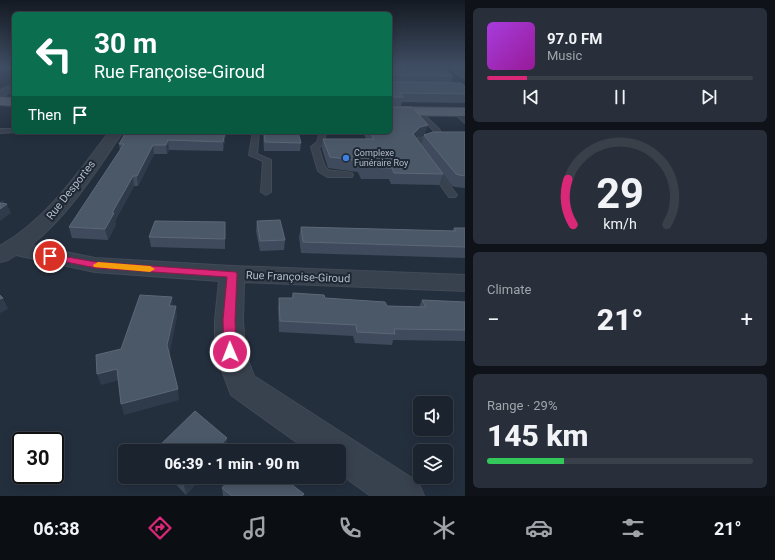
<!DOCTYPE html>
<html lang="en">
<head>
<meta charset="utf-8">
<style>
  body { margin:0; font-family:Roboto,sans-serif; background:#282f3a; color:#f1f3f6; height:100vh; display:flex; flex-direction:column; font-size:15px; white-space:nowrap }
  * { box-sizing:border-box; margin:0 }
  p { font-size:13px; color:#a0a4aa }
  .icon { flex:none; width:22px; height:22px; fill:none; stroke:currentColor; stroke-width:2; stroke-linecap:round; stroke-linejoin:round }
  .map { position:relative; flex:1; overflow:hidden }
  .details { display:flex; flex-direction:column; gap:8px; padding:8px; background:#0f1319; width:310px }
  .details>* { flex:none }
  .hud { position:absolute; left:12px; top:12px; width:380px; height:122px; border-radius:6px; box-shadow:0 2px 10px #0003,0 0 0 1px #39404a; background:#0b6e4f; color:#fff; overflow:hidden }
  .controls { position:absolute; left:413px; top:396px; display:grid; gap:8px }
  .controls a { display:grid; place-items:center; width:40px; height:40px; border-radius:6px; background:#1b232e; box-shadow:0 2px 10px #0003,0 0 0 1px #39404a; font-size:20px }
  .speed { position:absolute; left:12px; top:432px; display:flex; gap:8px; font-size:20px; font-weight:700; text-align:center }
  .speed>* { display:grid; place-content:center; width:52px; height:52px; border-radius:50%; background:#1b232e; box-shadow:0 2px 10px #0003,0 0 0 1px #39404a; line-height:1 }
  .speed .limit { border:2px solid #111; border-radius:6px; background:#fff; color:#111 }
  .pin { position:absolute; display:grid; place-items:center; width:34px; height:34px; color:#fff; margin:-17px; border:2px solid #fff; border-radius:50%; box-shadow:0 1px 4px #0007 }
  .me { position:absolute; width:44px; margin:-22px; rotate:359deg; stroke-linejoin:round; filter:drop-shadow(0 0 3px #0008) }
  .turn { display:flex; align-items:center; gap:14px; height:84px; padding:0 16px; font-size:18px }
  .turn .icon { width:52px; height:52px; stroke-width:2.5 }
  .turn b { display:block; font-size:28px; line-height:34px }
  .then { display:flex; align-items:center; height:38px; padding:0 16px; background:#0003; gap:8px; font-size:15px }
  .big { font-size:30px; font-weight:800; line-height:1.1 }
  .details .widget { flex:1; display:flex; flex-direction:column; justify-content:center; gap:6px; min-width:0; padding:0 14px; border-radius:6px; background:#282f3a }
  .details .dial { align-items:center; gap:0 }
  .dial svg { height:104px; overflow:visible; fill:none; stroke:#39404a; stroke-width:7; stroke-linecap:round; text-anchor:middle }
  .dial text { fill:#f1f3f6; stroke:none }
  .song { display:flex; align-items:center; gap:12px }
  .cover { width:48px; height:48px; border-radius:6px; background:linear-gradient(135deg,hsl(280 70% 55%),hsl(300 70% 35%)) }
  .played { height:4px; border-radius:2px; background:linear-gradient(90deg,#db2777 15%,#39404a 15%) }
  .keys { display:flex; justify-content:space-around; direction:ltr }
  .heat { display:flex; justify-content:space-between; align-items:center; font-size:22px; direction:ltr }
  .charge { height:6px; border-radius:3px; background:linear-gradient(90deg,#34c759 29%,#39404a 0) }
  .trip { position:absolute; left:118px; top:444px; width:228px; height:40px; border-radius:6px; background:#1b232e; box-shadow:0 2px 10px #0003,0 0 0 1px #39404a; font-weight:800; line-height:40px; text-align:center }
  .dock { display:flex; height:64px; justify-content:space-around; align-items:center; background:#0b0e12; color:#a0a4aa }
  .dock .icon { width:28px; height:28px }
  .dock .selected { color:#db2777 }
  .dock b { font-size:18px; color:#f1f3f6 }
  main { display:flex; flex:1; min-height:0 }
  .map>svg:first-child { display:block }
</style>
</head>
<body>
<main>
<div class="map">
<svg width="465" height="496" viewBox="0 0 465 496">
  <rect width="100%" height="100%" fill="#242f3e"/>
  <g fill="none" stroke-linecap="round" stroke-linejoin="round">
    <defs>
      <path id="service" d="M418 109 439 129 443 136 423 142 419 144 426 153 422 155H419L411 144 418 138 435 135 434 131 415 111Z
        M454 111H458L465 117V123L454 113Z
        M0 129H14V132H17L0 133Z
        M253 132H259L257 154 271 160V192L266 195 261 192 263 161 249 155Z
        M320 132H326L324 143 319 148C328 180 325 167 352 173L353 175 352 177H327L318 171 311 147 317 142Z
        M430 167H436L457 195 455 197H449L429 169Z"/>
      <path id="minor" d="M448 67H459L465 71V78L461 77Z
        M14 84V91L0 97V90Z
        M109 132H123C95 172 70 214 31 245L95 258 232 266 465 275V291L244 282 243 320 245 352 254 376 418 482 424 496H371L339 473V451H309L231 395 215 352V320L219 281 95 272 16 255 8 260 0 262V246C47 219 77 174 109 132Z"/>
      <path id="primary" d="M0 97 14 98V106L0 105Z
        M390 107 465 108V116L390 115Z"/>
    </defs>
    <!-- service casing -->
    <use href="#service" stroke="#414a57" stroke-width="2"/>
    <!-- minor casing -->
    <use href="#minor" stroke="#414a57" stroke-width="2"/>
    <!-- primary casing -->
    <use href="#primary" stroke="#414a57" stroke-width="2"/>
    <!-- service -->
    <use href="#service" fill="#38414e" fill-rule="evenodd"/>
    <!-- minor -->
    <use href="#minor" fill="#38414e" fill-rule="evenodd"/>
    <!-- primary -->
    <use href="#primary" fill="#56606e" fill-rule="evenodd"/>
  </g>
  <!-- wall -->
  <path fill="#3f4b5c" d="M390 67 453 76 451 83 465 86V103L402 102 401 106H391V107L425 134 465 132V188L455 187 452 186 421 145 424 135 417 137 416 138 443 174 439 185 391 184 389 179H361L358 172 328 168 322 149 323 139H366L363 132H390Z
    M126 132H226V133L223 151 169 150 167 154H154L138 186H134L115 221 116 224 108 240 72 238 69 227 120 151 119 144Z
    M263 132H298L301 143 300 151H264Z
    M257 221 285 240 284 250 260 251 256 231Z
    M225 222V249L151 247 149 237Z
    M301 227 452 231 454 228H465V258L301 253 299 237Z
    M293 293 325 298 387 306 419 307 422 300 465 302V341L393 340 392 345 355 343 353 336 279 332 278 308 279 298H292Z
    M169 477H202L186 495Z
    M222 488 304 494 303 496H223Z"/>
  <!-- shaded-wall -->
  <path fill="#2f3b4b" d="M6 67H14L0 75V70Z
    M428 125 425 135 417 137 410 145 413 134 420 127Z
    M225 132H226V133L223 151V142Z
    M168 140 169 150 167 154 166 145Z
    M153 145 154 154 138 186 137 176Z
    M133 176 134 186 115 221 116 224 108 240 105 229 112 213Z
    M3 200 5 205 7 204 11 213 0 221V202Z
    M172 297 173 307 169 306Z
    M3 298 8 309 0 313V299Z
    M176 306 177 317 169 356 167 345Z
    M117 369 120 380 101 385 97 374Z
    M178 389 179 400 124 415 121 404Z
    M227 438V449L225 451H215Z
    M191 477H202L186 495 184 485Z"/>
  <!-- building -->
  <path fill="#4b5868" stroke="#5c6777" d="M0 67H6L0 70Z
    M390 67 442 68 453 76 392 75 390 77 392 82 461 83 465 86V94L400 93 403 97H392L391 98V107H412L428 125 420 127 413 134 443 174 394 173 392 168 364 167 361 161 330 157 323 139H374L370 132H390Z
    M126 132H225L223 142 168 140 166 145H153L137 176H133L112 213H114L105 229 69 227 124 144H119Z
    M264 132H298L301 143 265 142Z
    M433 132H465V176L459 175 456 174 424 135Z
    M0 203 7 204 0 209Z
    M280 220 285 240 260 241 257 221Z
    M155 221 225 222V239L149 237Z
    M301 227 456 231 454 228H465V247L303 242Z
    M293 293 324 295 325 298 385 302 387 306 426 307 422 300 465 302V330L394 329 395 334 357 332 356 325 280 321 279 298H293Z
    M0 295 3 298 0 299Z
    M140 295 172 297 169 306H176L167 345 178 389 121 404 117 369 97 374 96 355 121 349Z
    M195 411 227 438 215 451H154Z
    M177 477H191L184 485Z
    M231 477H282L304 494 302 496H232L222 488Z"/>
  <!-- sky -->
  <linearGradient id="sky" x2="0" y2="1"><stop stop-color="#141a22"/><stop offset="0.49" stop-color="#3f4d63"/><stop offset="1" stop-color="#3f4d63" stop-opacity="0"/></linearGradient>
  <rect width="465" height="136" fill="url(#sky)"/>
  <!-- route -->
  <path fill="#db2777" stroke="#8e194d" d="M46 254H50L96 262 236 272 237 274 235 320 236 352 234 356 230 357 225 356 224 352 223 320 227 277 96 268 46 258 45 256Z"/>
  <!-- slow -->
  <path fill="#f59e0b" d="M98 262 150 266 155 269 150 272 94 267 93 265Z"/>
  <!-- markers -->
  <circle fill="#3f7fe0" stroke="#1d2633" stroke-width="1.5" cx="346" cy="158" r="4"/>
  <g text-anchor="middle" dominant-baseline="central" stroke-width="4" stroke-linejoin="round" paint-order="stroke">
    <!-- far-poi labels -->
    <g font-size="9" fill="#b4bcc9" stroke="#1d2633" text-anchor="start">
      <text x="354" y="153">Complexe<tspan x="354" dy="10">Funéraire Roy</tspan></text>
    </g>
    <!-- street labels -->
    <g font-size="11" fill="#b4bcc9" stroke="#1d2633">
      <text transform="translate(71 190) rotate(-52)">Rue Desportes</text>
      <text transform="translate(298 277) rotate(2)">Rue Françoise-Giroud</text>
    </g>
  </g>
</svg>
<div class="controls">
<a><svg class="icon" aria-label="sound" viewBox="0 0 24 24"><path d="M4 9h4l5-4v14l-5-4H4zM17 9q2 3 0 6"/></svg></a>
<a><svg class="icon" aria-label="layers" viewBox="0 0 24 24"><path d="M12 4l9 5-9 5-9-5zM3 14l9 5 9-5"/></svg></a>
</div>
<div class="speed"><div class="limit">30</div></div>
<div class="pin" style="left:50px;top:256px;background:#d93025"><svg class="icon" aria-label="arrive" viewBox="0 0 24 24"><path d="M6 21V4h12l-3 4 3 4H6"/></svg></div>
<svg class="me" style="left:230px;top:352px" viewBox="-20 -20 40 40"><circle r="17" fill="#db2777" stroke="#fff" stroke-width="3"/><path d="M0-11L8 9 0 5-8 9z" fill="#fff"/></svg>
<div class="trip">06:39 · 1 min · 90 m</div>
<div class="hud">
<div class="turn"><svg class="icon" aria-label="left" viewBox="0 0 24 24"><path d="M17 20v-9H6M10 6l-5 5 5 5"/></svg><div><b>30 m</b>Rue Françoise-Giroud</div></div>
<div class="then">Then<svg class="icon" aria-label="arrive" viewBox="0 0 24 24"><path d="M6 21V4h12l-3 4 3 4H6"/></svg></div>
</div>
</div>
<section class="details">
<div class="widget">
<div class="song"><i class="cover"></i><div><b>97.0 FM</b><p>Music</p></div></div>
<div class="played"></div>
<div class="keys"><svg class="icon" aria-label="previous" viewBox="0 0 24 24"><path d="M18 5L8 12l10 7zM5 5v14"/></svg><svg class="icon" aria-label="pause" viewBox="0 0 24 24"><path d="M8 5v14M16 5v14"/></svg><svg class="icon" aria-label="next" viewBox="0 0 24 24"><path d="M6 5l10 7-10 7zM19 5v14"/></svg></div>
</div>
<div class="widget dial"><svg viewBox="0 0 100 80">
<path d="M14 69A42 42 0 1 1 86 69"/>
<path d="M14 69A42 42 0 0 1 10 34" stroke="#db2777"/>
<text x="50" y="56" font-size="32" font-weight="700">29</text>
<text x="50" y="72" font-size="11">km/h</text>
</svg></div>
<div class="widget"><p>Climate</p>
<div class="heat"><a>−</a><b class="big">21°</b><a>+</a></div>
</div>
<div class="widget"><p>Range · 29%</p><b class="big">145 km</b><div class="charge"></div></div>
</section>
</main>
<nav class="dock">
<b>06:38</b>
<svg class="icon selected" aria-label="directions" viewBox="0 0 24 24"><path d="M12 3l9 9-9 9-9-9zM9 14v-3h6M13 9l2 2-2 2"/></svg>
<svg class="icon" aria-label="music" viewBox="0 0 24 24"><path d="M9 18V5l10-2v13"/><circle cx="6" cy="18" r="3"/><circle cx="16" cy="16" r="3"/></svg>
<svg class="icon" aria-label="phone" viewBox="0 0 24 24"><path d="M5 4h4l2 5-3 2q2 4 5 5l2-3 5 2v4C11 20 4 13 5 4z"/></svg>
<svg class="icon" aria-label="climate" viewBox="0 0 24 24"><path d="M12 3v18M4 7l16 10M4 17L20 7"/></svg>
<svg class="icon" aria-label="car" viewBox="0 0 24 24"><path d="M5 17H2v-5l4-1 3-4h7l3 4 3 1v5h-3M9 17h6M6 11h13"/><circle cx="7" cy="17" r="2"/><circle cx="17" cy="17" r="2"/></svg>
<svg class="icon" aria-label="filters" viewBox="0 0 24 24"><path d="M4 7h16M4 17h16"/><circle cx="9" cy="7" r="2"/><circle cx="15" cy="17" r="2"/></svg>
<b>21°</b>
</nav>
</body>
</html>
